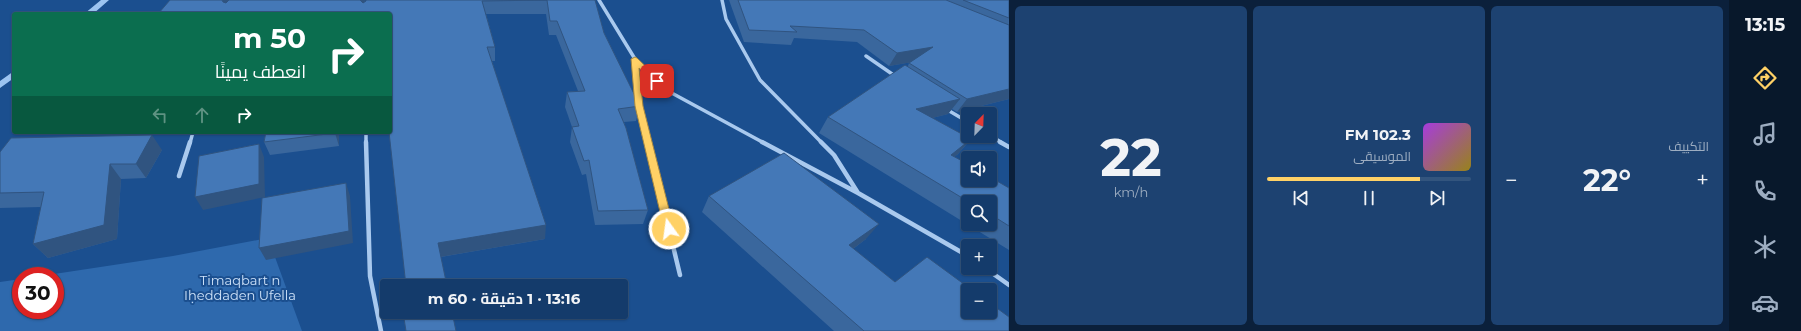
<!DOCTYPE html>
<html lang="ar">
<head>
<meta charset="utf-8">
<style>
  body { margin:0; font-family:Montserrat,Cairo,sans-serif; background:#1d4271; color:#f1f3f6; direction:rtl; height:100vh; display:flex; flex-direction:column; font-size:15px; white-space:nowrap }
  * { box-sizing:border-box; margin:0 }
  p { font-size:13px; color:#9dadc1 }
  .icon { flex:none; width:22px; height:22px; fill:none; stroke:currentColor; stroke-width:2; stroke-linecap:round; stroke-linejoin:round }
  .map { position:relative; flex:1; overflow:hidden; direction:ltr }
  .drawer { display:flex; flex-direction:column; gap:6px; padding:6px; background:#0b203b; width:720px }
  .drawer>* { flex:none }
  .hud { position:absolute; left:12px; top:12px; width:380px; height:122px; border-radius:4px; box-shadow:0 1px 3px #0004,0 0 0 1px #33557e; direction:rtl; background:#0b6e4f; color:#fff; overflow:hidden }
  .needle { width:26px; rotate:23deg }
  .buttons { position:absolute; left:961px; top:107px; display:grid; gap:8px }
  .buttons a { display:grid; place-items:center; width:36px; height:36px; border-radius:4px; background:#143b6b; box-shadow:0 1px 3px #0004,0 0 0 1px #33557e; font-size:20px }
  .speed { position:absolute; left:12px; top:267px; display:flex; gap:8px; font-size:20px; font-weight:700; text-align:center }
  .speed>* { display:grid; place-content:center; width:52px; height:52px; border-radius:50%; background:#143b6b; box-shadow:0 1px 3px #0004,0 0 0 1px #33557e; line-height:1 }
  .speed .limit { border:6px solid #d22; background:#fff; color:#111 }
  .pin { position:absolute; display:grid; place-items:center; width:34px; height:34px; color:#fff; margin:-17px; border-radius:8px; box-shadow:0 2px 6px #0006 }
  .me { position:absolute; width:44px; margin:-22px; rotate:346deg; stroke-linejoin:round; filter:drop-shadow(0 0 3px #0008) }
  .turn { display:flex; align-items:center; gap:14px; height:84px; padding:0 20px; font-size:18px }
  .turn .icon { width:52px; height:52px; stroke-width:2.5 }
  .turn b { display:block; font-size:28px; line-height:34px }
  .lanes { display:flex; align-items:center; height:38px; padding:0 20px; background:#0003; justify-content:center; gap:20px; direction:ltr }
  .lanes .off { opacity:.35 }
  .big { font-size:30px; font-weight:700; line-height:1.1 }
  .drawer .tile { flex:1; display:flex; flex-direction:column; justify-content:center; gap:6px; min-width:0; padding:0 14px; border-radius:6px; background:#1d4271 }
  .drawer .dial { align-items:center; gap:0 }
  .dial b { font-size:52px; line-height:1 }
  .song { display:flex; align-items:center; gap:12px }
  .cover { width:48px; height:48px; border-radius:6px; background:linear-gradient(135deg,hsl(280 70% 55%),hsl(50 70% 35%)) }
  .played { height:4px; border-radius:2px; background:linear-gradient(90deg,#ffd166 75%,#33557e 75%) }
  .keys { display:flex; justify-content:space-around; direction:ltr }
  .heat { display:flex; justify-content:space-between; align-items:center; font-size:22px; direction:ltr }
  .drawer .tiles { flex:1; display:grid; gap:6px; grid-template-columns:repeat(3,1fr) }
  .trip { position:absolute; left:380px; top:279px; width:248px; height:40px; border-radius:4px; background:#143b6b; box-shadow:0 1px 3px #0004,0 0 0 1px #33557e; font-weight:700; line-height:40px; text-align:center; direction:rtl }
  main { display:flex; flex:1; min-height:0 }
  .tabs { display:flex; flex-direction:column; width:72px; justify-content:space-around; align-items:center; background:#08182b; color:#9dadc1 }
  .tabs .icon { width:28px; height:28px }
  .tabs .current { color:#ffd166 }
  .tabs b { font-size:18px; color:#f1f3f6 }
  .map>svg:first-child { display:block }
</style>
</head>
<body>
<main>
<nav class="tabs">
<b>13:15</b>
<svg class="icon current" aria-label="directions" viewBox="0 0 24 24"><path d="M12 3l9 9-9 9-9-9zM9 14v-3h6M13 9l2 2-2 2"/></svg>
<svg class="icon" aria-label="music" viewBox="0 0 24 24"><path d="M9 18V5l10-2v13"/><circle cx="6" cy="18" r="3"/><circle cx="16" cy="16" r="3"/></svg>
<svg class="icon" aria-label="phone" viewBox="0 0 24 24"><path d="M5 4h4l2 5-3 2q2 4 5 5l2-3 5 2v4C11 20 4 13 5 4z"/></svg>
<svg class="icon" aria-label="climate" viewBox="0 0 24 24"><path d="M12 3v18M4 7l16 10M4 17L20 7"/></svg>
<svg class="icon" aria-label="car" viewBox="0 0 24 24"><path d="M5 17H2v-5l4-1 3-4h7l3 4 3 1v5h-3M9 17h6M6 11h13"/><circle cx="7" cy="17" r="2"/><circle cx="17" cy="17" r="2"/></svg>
</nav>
<section class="drawer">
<div class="tiles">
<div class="tile"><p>التكييف</p>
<div class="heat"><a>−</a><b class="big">22°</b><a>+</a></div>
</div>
<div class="tile">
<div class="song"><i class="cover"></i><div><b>102.3 FM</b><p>الموسيقى</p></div></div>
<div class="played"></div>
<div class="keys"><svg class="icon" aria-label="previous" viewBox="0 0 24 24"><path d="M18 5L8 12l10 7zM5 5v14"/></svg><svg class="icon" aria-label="pause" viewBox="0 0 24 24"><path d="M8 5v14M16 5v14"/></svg><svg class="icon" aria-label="next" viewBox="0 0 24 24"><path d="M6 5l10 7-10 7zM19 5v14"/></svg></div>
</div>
<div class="tile dial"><b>22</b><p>km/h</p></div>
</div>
</section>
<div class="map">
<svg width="1009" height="331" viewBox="0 0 1009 331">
  <rect width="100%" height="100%" fill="#1b4f8f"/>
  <!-- green -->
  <path fill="#2e69ad" d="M268 238 302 331H0V282L21 279V310H55V276H41L173 256Z"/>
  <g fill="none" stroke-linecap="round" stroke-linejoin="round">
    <!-- stream -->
    <path fill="#9cc4f0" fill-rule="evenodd" d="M101 0H109L93 14H84Z
      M14 71V78L0 88V81Z"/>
    <!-- minor-far1 -->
    <path stroke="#a9c9ee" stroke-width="3.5" d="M599 0 635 59 668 91 764 143
      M722 0 726 19 760 80 822 143
      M866 56 895 76
      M635 60 639 106 648 143
      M946 109 968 122
      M366 132V143
      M990 135 1002 143
      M190 143 193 132"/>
    <!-- minor -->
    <path stroke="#a9c9ee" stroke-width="4.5" d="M366 142 370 276 381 331
      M648 142 680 275
      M762 142 858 193
      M821 142 834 155 858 193 968 256
      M1000 142 1009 147
      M179 176 190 142
      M985 268 1009 285"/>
  </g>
  <!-- wall -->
  <path fill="#3a679d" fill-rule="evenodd" d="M170 0H365L364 2 366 1 595 0 604 33 640 106 636 121 624 122 648 210 643 224 595 225 586 174 582 175 570 142 572 127 565 107 567 92 578 91 556 35H549L546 14H486L495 47V61H492L545 239 441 257 390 14Z
    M729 0H1009V99L957 112 952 109 948 114 932 118 971 139 958 154 954 157 1009 188V250L819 133 828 117 908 66 909 63 912 62 889 66 857 42 794 38 791 45 744 42ZM968 202H990V224H968Z
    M266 132H339V146L270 155 264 142Z
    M162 150 146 178 121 179 117 239 48 258 33 244 41 207 0 208V152Z
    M709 196 866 239 853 249 895 282 1009 331H834L702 212Z"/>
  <!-- shaded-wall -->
  <path fill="#305480" d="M222 0H233L228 13 223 2Z
    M360 0H365L363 14Z
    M933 47 925 60 889 66 897 53Z
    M1009 89V99L957 112 967 99Z
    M960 99 948 114 905 125 916 109Z
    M335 132H339V146L335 133Z
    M152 135 162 150 146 178 136 164Z
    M971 139 958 154 938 170 951 155Z
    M259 144 264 157 265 197 203 210 195 197Z
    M110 164 121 179 117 239 48 258 33 244Z
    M346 183 350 196 353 243 266 260 259 248Z
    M879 224 866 239 837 261 849 245Z
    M546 225 545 239 440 257 438 243Z"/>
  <!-- building -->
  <path fill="#4478b7" stroke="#305480" d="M170 0H222L223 2 226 3 229 0H360L363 3 366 1V0H595L604 33 640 106 618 109 626 128 648 210 598 211 589 160 584 161 572 127 579 126 567 92 585 91 557 21H550L547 0 482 1 495 47H487L546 225 438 243 447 286H406L389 132H390V14H158Z
    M738 0H946L1009 25V89L967 99 909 63 933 47 897 53 864 30 790 26 797 32 749 30Z
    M963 0H1009V18Z
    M905 65 960 99 916 109 971 139 951 155 968 164V180H990V177L1009 188V226L990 214V202H969L828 117Z
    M266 132H335V133L264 142Z
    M152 135 136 164H110L104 225 33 244 44 192 0 193V152L11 138Z
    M259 144V184L195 197 199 156Z
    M784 153 879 224 849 245 895 282 927 257 972 290H968V312H990V303L1009 317V331H864L709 196Z
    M346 183 349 231 259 248 262 198Z
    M403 312H452L456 331H406Z"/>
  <!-- route -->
  <path fill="#ffd166" stroke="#a68842" d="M635 57 637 58 661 81 657 83 654 82 639 68 643 106 674 229 673 232H666L664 229 635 106 631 59Z"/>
  <g text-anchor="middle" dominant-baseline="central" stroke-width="4" stroke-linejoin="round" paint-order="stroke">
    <!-- near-park labels -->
    <g font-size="13" fill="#cfe3fa" stroke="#1b4f8f">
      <text x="240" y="280">Timaqbart n<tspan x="240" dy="15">Iḥeddaden Ufella</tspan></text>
    </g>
  </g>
</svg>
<div class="buttons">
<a><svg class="needle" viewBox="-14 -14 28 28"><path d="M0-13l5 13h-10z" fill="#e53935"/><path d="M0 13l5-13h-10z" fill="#9dadc1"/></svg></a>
<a><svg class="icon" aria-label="sound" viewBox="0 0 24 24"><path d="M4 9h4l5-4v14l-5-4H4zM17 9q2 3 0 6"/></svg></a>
<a><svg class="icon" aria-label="search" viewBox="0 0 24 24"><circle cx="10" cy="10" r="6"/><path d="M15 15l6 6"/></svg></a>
<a>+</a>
<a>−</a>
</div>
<div class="speed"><div class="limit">30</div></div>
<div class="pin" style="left:657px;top:81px;background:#d93025"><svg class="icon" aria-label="arrive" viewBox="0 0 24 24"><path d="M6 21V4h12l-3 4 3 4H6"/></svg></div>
<svg class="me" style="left:669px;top:229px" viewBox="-20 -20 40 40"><circle r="17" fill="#ffd166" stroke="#fff" stroke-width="3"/><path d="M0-11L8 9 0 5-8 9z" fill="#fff"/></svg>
<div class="trip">13:16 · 1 دقيقة · 60 m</div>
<div class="hud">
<div class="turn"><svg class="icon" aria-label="right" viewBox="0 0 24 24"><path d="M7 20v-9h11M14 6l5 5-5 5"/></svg><div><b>50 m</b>انعطف يمينًا</div></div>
<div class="lanes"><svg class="icon off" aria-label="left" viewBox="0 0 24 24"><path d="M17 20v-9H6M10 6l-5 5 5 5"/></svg><svg class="icon off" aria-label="ahead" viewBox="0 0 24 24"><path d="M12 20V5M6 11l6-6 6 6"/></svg><svg class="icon" aria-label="right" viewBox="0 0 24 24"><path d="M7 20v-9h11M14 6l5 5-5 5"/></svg></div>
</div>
</div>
</main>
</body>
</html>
